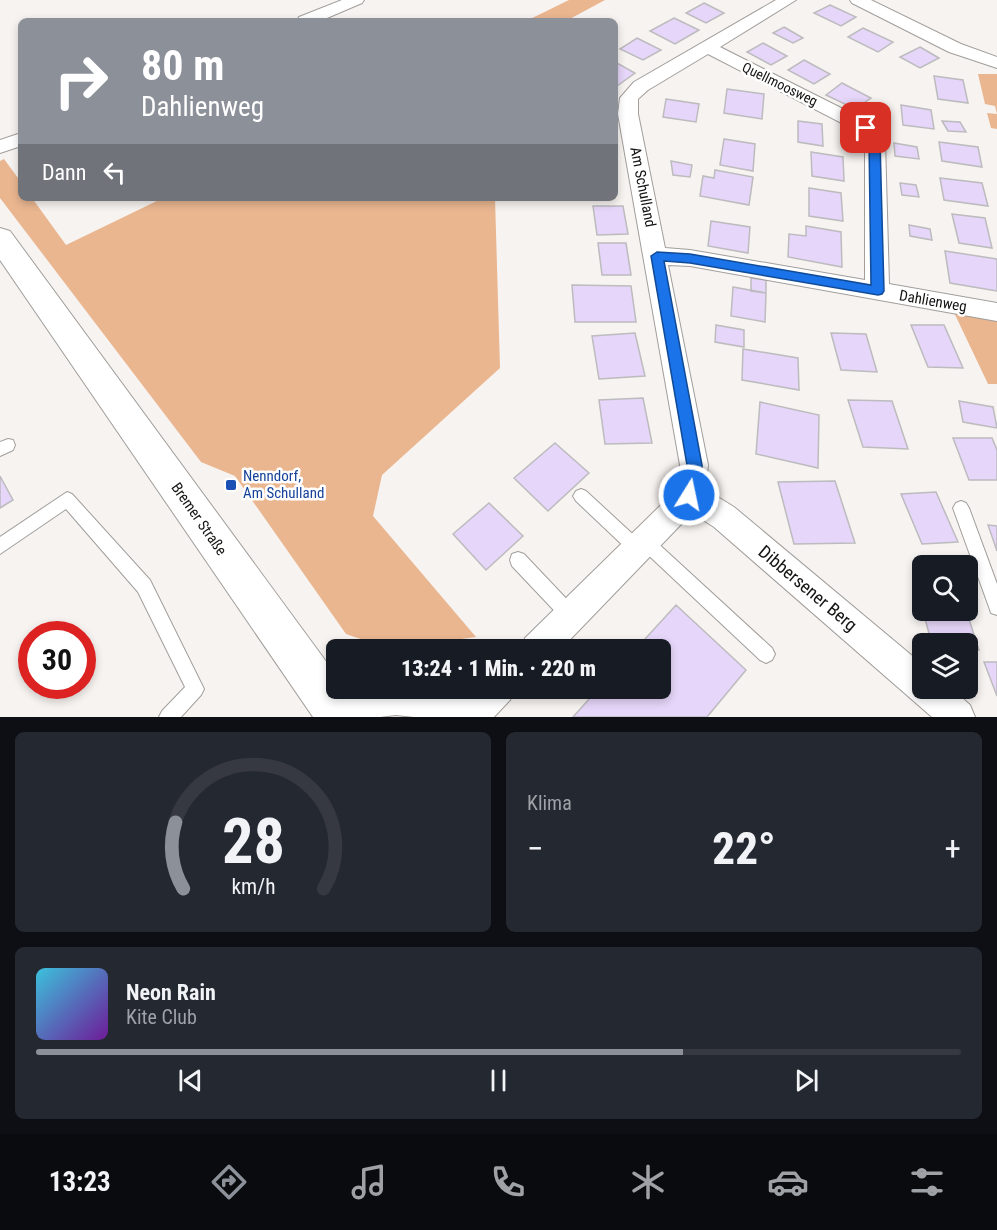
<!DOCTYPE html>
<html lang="de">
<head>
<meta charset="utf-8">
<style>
  body { margin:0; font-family:"Roboto Condensed",sans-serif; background:#242831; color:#f1f3f6; height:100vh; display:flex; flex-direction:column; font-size:22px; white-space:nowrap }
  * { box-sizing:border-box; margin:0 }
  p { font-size:20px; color:#9ea1a6 }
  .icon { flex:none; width:33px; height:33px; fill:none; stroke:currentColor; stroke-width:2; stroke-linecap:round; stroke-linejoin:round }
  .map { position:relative; height:717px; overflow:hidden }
  .side { display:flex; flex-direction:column; gap:15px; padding:15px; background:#0d0f14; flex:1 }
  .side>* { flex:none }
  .top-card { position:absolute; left:18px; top:18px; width:600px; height:183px; border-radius:9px; box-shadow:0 3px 9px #0003; background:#8c9099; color:#fff; overflow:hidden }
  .controls { position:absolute; left:912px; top:555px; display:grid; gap:12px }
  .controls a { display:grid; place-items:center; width:66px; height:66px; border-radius:9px; background:#171b24; box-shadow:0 3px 9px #0003; font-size:30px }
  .speed { position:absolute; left:18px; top:621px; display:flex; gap:12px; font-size:30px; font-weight:700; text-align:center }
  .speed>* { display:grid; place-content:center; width:78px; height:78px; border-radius:50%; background:#171b24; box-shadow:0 3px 9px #0003; line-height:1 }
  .speed .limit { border:9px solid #d22; background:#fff; color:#111 }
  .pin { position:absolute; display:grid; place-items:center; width:51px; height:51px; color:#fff; margin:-26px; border-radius:12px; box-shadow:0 3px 9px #0006 }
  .me { position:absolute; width:66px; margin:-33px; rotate:10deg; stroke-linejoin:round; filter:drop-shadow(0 0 4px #0008) }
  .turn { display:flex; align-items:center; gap:21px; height:126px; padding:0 24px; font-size:27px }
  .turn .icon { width:78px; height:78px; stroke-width:2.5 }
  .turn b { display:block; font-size:42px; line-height:51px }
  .then { display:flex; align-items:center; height:57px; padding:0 24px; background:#0003; gap:12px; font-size:22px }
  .big { font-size:45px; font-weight:800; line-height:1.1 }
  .side .widget { flex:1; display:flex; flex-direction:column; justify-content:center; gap:9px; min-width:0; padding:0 21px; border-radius:9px; background:#242831 }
  .side .dial { align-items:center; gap:0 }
  .dial svg { height:156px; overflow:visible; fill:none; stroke:#363941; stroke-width:7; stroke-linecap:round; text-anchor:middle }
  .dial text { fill:#f1f3f6; stroke:none }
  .song { display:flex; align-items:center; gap:18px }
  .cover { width:72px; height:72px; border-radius:9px; background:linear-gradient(135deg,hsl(190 70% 55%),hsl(280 70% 35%)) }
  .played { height:6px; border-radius:3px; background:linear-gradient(90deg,#8c9099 70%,#363941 70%) }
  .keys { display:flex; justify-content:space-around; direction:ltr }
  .heat { display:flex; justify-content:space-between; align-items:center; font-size:33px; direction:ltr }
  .side .tiles { flex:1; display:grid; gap:15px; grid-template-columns:1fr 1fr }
  .widget:last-child { grid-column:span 2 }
  .trip { position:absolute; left:326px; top:639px; width:345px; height:60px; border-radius:9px; background:#171b24; box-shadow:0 3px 9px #0003; font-weight:800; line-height:60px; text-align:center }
  .tabs { display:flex; height:96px; justify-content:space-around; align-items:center; background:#090b0e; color:#9ea1a6 }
  .tabs .icon { width:42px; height:42px }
  .tabs .current { color:#8c9099 }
  .tabs b { font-size:27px; color:#f1f3f6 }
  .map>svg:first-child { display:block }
</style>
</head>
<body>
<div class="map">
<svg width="997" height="717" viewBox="0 0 997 717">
  <rect width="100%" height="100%" fill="#f7f3f0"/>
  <!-- green -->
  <path fill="#eab690" d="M569 0H605L566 21H526Z
    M978 74H997V129L991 128 987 113 997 114 995 106 985 104Z
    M4 159 21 182V198H32L66 245 163 198H495L500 368 382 475 373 516 476 637 390 649 346 634 235 476 201 462 0 198V161Z
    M950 304 997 312V384H988Z"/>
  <!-- building -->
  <path fill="#e6d6f9" stroke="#bcbbbe" stroke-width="1.5" d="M704 3 724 13 706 23 686 13Z
    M830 5 856 17 841 26 814 13Z
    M674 18 699 30 675 44 650 31Z
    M784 27 803 38 793 43 773 33Z
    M863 28 893 42 878 52 848 37Z
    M637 38 661 50 643 60 620 49Z
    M763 43 787 56 771 65 747 52Z
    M920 47 939 58 920 68 900 57Z
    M804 60 830 74 814 84 788 70Z
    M615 62 635 73 617 86 615 84Z
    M934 76 963 80 968 103 938 99Z
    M842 83 871 98 855 109 826 95Z
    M727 89 764 94 762 119 724 113Z
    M666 99 699 104 696 122 663 117Z
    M901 105 931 110 934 129 903 125Z
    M798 121 822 124 823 146 798 142Z
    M942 121 960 122 966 132 948 131Z
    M724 139 755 144 753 171 720 165Z
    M939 142 978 147 982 167 942 161Z
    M894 143 917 147 919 159 895 156Z
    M811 152 843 157 844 181 812 176Z
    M671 161 692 165 690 177 673 175Z
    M715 170 753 177 749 205 700 196 703 176 714 178Z
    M940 178 982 183 988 206 944 200Z
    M900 183 916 185 919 197 902 195Z
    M809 188 841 193 843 221 809 216Z
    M593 206H623L628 234 597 235Z
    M952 214 985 218 992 248 959 243Z
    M711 221 750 227 748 253 708 246Z
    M909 225 930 229 932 240 910 236Z
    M806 226 841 232 842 267 788 257 789 234 806 236Z
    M598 243H626L631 275H602Z
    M945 251 997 259V291L950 283Z
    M751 278 766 280V293L751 291Z
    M572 285 631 286 636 322H575Z
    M733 287 766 293 765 322 731 316Z
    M716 325 744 330V347L715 342Z
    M911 325H944L963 368 928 367Z
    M635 333 645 376 599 379 592 336Z
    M831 333 866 334 877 372 841 370Z
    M743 349 798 358 799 390 742 380Z
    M643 398 652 443 605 444 599 400Z
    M848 400 892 401 908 449 863 447Z
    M959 401 993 407 997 428 963 422Z
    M760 402 819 415 818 468 756 454Z
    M953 438H992L997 450V480H969Z
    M555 443 589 473 548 511 514 478Z
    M0 476 13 500 0 508Z
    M835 481 855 543 794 544 778 482Z
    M936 492 958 542 922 544 901 494Z
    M489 503 523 536 486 570 453 534Z
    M988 525 997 526V551Z
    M917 590 922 591V610H966L979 650H968V644H932Z
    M676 605 746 670 707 717H573L599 688H660V650H635Z
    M984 662H997V696Z"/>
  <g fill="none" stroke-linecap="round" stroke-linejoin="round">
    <defs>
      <path id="lane" d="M8 439 13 440 15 445 13 450 0 456V442Z
        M581 489 586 491 638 539 645 534 651 537 772 648 775 654 772 660 766 663 760 660 645 552 638 557 632 554 576 501 573 496 576 491Z
        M67 492 72 494 150 580 204 689 201 695 181 717H159L162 711 185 687 138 592 66 509 0 554V537Z
        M961 501 966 503 969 508 997 584V615L991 613 989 607 953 508 956 503Z
        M518 552 524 554 577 610 579 616 577 622 571 624 565 622 512 566 510 560 512 554Z"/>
      <path id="street" d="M342 0H364L362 3 320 21H297L299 17Z
        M776 0H796L720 47 873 124 885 141 889 284 997 303V321L690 266 668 265 708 465 705 489 734 507 922 664V688H951L970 705 975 717H932L714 527 692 513 560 650H521L525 638 665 501C675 489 679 481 680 465L618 114 620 98 634 82ZM708 54 859 132 865 141V280L690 250 665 248 638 114V99L648 90Z
        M850 0H871L961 44 997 57V68L949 52 852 3Z
        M21 133V146L0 153V140Z
        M474 688H515L510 700 494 717H453L458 705Z"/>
      <path id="secondary" d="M0 228 10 231 336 675V688H450L467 701 473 717H414L396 715 380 717H313L0 260Z"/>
    </defs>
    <!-- lane casing -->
    <use href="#lane" stroke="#a19e9b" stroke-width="2"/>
    <!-- street casing -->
    <use href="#street" stroke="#a19e9b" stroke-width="2"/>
    <!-- secondary casing -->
    <use href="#secondary" stroke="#a19e9b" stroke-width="2"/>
    <!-- lane -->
    <use href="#lane" fill="#fff" fill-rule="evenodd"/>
    <!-- street -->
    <use href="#street" fill="#fff" fill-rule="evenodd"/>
    <!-- secondary -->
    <use href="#secondary" fill="#fff" fill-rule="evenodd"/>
  </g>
  <!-- route -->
  <path fill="#1a73e8" stroke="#114b97" stroke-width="1.5" d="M866 125 870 126 880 141 884 291 882 294 878 295 690 263 664 261 702 465V480L695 500 689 502 684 500 682 495 686 480 687 465 651 256 657 252 690 254 871 285 869 141 861 128Z"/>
  <!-- markers -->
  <rect fill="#1a4fb4" stroke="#fff" stroke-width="2" x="225" y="479" width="12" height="12" rx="3"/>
  <g text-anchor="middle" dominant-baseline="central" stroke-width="5" stroke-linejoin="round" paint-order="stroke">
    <!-- far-street labels -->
    <g font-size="14" fill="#141312" stroke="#fff">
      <text transform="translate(780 84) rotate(26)">Quellmoosweg</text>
    </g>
    <!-- street labels -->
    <g font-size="15" fill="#141312" stroke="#fff">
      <text transform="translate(643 187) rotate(79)">Am Schulland</text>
      <text transform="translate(933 301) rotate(10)">Dahlienweg</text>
      <text transform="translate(199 519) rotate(55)">Bremer Straße</text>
    </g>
    <!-- transit labels -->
    <g font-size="15" fill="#164399" stroke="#fff" text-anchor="start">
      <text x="243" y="476">Nenndorf,<tspan x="243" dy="17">Am Schulland</tspan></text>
    </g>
    <!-- near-street labels -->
    <g font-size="18" fill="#141312" stroke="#fff">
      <text transform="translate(808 588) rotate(40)">Dibbersener Berg</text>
    </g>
  </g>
</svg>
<div class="controls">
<a><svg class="icon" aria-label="search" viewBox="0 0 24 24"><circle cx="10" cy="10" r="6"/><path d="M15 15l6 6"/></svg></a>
<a><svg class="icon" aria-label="layers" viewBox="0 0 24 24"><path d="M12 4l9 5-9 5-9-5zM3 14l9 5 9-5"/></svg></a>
</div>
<div class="speed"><div class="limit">30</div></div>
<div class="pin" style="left:866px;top:128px;background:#d93025"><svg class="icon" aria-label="arrive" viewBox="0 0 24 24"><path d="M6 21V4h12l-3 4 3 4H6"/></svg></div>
<svg class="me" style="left:689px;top:495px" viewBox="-20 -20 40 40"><circle r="17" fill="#1a73e8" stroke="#fff" stroke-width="3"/><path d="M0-11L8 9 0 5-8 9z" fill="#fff"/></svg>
<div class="trip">13:24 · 1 Min. · 220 m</div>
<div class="top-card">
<div class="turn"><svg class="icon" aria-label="right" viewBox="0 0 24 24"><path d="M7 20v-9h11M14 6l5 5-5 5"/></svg><div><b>80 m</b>Dahlienweg</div></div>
<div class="then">Dann<svg class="icon" aria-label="left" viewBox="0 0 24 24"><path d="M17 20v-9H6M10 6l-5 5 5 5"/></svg></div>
</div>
</div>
<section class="side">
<div class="tiles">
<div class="widget dial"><svg viewBox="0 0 100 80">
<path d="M14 69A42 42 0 1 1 86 69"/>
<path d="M14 69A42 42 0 0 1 10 35" stroke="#8c9099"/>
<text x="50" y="56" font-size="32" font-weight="700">28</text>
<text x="50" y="72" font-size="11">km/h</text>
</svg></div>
<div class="widget"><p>Klima</p>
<div class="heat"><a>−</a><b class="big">22°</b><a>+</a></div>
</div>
<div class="widget">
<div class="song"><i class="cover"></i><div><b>Neon Rain</b><p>Kite Club</p></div></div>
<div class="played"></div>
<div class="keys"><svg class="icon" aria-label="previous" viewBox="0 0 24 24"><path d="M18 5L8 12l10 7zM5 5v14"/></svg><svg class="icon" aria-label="pause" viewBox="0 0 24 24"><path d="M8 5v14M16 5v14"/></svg><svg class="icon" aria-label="next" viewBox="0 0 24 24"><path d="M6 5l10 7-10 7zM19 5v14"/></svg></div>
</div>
</div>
</section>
<nav class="tabs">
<b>13:23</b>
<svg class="icon current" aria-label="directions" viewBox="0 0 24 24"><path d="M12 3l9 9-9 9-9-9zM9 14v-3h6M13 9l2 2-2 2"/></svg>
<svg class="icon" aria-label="music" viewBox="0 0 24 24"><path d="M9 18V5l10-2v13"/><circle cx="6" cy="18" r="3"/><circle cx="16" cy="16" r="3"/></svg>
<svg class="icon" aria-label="phone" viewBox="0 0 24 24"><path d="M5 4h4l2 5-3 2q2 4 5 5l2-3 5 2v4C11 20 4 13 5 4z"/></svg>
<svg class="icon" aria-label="climate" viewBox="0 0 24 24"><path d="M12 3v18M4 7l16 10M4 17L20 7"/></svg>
<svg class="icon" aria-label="car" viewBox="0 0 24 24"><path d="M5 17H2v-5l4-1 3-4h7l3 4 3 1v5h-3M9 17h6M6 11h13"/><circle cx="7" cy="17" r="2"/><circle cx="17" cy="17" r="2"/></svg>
<svg class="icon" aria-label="filters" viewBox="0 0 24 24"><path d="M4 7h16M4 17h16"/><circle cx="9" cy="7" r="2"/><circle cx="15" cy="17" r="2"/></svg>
</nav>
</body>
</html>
